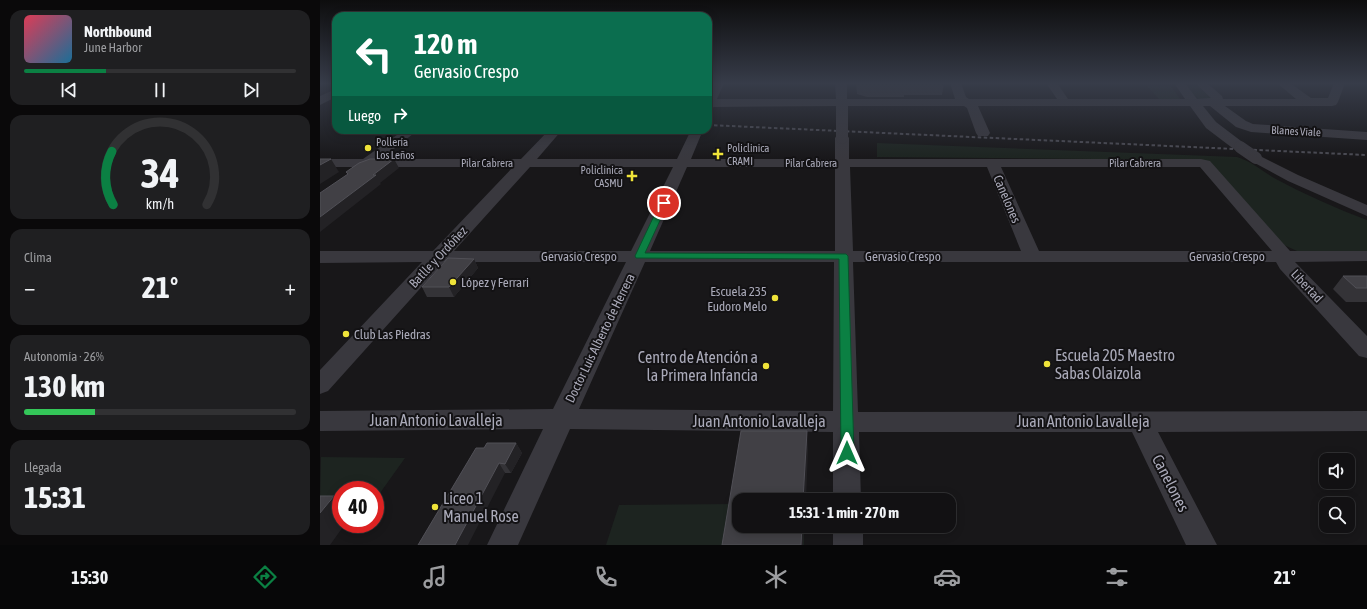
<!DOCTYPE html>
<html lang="es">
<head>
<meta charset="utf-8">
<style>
  body { margin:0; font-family:"Asap Condensed",sans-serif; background:#1f1f21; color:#f1f3f6; height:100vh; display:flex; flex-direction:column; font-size:15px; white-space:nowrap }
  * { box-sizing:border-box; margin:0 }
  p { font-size:13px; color:#9c9da0 }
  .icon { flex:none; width:22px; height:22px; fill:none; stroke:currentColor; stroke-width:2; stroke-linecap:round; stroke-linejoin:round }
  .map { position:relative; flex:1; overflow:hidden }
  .side { display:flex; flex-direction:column; gap:10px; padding:10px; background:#0a090a; width:320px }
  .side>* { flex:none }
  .top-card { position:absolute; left:12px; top:12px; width:380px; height:122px; border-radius:12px; box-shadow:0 2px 10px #0003,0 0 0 1px #313133; background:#0b6e4f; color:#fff; overflow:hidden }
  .fabs { position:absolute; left:999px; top:453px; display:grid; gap:8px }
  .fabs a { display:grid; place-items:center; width:36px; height:36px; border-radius:8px; background:#121113; box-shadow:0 2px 10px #0003,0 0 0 1px #313133; font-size:20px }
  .speed { position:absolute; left:12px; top:481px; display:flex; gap:8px; font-size:20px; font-weight:700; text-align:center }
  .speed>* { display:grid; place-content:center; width:52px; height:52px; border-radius:50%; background:#121113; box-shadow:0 2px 10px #0003,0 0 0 1px #313133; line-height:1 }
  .speed .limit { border:6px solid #d22; background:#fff; color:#111 }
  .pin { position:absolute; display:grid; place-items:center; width:34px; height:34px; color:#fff; margin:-17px; border:2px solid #fff; border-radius:50%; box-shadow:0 1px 4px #0007 }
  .me { position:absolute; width:44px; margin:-22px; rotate:0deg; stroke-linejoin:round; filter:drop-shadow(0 0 3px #0008) }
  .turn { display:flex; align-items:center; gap:14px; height:84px; padding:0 16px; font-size:18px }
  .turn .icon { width:52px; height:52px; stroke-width:2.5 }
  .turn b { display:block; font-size:28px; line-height:34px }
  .then { display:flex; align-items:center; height:38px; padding:0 16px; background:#0003; gap:8px; font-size:15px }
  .big { font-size:30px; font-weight:700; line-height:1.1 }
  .side .card { flex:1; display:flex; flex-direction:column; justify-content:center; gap:6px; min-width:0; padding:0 14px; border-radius:12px; background:#1f1f21 }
  .side .dial { align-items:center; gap:0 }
  .dial svg { height:104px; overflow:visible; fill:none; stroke:#313133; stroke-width:7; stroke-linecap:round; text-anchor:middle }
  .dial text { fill:#f1f3f6; stroke:none }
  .song { display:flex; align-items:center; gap:12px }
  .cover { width:48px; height:48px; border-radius:6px; background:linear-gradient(135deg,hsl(350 70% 55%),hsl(200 70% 35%)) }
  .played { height:4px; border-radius:2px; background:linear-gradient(90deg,#0b8043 30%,#313133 30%) }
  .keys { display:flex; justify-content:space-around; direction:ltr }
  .heat { display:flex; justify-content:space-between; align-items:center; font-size:22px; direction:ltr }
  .charge { height:6px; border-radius:3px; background:linear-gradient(90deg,#34c759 26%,#313133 0) }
  .trip { position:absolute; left:412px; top:493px; width:224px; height:40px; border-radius:12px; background:#121113; box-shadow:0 2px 10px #0003,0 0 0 1px #313133; font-weight:700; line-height:40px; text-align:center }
  .dock { display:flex; height:64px; justify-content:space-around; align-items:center; background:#070708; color:#9c9da0 }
  .dock .icon { width:28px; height:28px }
  .dock .current { color:#0b8043 }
  .dock b { font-size:18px; color:#f1f3f6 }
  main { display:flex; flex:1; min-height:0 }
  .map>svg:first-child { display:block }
</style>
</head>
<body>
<main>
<section class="side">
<div class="card">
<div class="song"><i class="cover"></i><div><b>Northbound</b><p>June Harbor</p></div></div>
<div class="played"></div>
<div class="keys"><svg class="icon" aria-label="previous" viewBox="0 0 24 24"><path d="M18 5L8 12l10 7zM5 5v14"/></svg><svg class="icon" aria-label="pause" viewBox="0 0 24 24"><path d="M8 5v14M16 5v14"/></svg><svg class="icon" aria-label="next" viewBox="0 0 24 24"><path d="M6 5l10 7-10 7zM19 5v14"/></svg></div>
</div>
<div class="card dial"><svg viewBox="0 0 100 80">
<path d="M14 69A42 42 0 1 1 86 69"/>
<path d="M14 69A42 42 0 0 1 13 28" stroke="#0b8043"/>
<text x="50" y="56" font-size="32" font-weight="700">34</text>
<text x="50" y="72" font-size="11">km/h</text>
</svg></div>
<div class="card"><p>Clima</p>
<div class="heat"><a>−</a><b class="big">21°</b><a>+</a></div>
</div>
<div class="card"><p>Autonomía · 26%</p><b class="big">130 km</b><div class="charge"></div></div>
<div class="card"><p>Llegada</p><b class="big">15:31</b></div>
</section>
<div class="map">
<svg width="1047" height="545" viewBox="0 0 1047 545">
  <rect width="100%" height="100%" fill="#181719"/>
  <!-- green -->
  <path fill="#1d2420" d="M824 83H849L860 99H839Z
    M863 83H879L895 99H877Z
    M557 143 917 157C931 161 942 171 954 178 984 194 1015 208 1047 220V252L977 251 964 245 880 160 557 157Z
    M1 457 85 458 55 500V490H21V501L0 500Z
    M419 500V526H484V545H286L299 505 413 504Z"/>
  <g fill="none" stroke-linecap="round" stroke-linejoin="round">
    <!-- minor -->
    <path fill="#39383e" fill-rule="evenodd" d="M393 83H404L397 99H516L515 83H527V99H635L630 83H641L646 97 649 99H737L726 83H737L748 99H865L854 83H865L877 99 891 98 875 83H887L902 96 903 99H976L957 83H970L991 98H1008L1014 83H1025L1018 102 1016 105 1012 106H905L926 121 933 124 1047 132V140L931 132 916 127 890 106H883L896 122 925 144 927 147 925 150 920 151 915 150 886 128 870 106H658L670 133 668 136H658L656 133 647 108 644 106H528V129L527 132H517L516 129V106L394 107 388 110V94Z
      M16 89V97L0 105V96Z
      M84 130H98L61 159H201L229 130H242L217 159H357L371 130H383L371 159H515V138L517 135H527L529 138V159H881L890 161 970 251H1047V261L975 262 1047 336V358L1039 356 960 269 956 262H533L538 412 1047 411V431L838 432 897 545H866L812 432H539L541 500H513V432L250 429 198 545H167L223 429 0 431V411L233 409 306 262H124L8 391 0 394V370L102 262 0 263V251H113L193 167H0V159H43ZM210 167H353L311 251H134ZM367 167H515V251H330ZM530 167H667L701 251H533ZM681 167H880L952 251H719ZM325 262H514L513 411 259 409Z
      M936 154 978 175 1047 205V216L968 181 931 161 929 158 931 155Z
      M513 526H543V545H513Z"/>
    <!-- rail -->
    <path stroke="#4b4b53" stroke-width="2" stroke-dasharray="3.5 2.5" stroke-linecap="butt" d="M388 125 1047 155"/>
    <!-- minor-bridge -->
    <path stroke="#39383e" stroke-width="12" d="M522 129V138
      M920 147 936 158"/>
  </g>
  <!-- wall -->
  <path fill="#343337" d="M536 83H624L622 95H584V97H547L537 94Z
    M154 259 158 268 134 297H107L102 287Z
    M1023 276H1047V302H1026L1013 289Z
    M196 443 202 453 191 473H185L164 448Z"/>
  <!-- shaded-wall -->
  <path fill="#232225" d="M11 159 19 172 0 184V165Z
    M74 159 79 168 60 183 61 184 0 232V217L53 175Z
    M154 259 158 268 134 297 129 287Z
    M487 431 488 450 486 500H483Z
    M196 443 202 453 191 473 185 464Z
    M179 463 185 473 148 545H135Z
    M14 496 21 503V524H25L10 545H0V513Z
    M482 526H484L483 545H481Z"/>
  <!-- building -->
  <path fill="#414045" stroke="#515057" d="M0 159H11L0 165Z
    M50 159H74L53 175H56L0 217V193L28 174 26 172 39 163Z
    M128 258 154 259 129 287H102Z
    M1023 276H1047V288H1036Z
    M421 431H487L483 500H419V526H482L481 545H402Z
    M167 443H196L185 464 179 463 135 545H98L156 448H164Z
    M0 496H14L0 513Z"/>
  <!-- sky -->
  <linearGradient id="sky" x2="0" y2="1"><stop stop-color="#0d0d0e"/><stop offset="0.52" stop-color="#373c49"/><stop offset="1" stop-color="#373c49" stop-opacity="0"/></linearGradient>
  <rect width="1047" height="160" fill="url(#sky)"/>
  <!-- route -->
  <path fill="#0b8043" stroke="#07532c" d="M341 201H347L348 203 325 253 526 254 528 256 534 453 532 457 527 458 523 457 521 453 519 259 316 258 315 256Z"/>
  <!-- markers -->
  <g fill="#efe339" stroke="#131214" stroke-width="1.5">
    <circle cx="48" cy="148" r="4"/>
    <path d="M396 148h4v4h4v4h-4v4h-4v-4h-4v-4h4z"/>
    <path d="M310 170h4v4h4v4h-4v4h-4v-4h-4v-4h4z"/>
    <circle cx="133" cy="282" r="4"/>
    <circle cx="455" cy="298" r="4"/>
    <circle cx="26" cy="334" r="4"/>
    <circle cx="727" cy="364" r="4"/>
    <circle cx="446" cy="366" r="4"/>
    <circle cx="115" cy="507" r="4"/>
  </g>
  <g text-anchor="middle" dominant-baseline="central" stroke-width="4" stroke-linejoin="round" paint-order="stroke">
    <!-- far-street labels -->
    <g font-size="11" fill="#aaaab9" stroke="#131214">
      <text transform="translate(976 131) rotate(3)">Blanes Viale</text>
      <text x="167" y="163">Pilar Cabrera</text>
      <text x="491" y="163">Pilar Cabrera</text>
      <text x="815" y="163">Pilar Cabrera</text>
    </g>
    <!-- far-poi labels -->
    <g font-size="11" fill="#aaaab9" stroke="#131214" text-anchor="start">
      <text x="56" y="142">Pollería<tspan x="56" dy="13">Los Leños</tspan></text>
      <text x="407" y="148">Policlinica<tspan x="407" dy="13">CRAMI</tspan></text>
      <text x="303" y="170" text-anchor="end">Policlinica<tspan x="303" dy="13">CASMU</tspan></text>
    </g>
    <!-- street labels -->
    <g font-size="13" fill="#aaaab9" stroke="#131214">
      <text transform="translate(687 199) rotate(67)">Canelones</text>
      <text x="259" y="256">Gervasio Crespo</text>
      <text x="583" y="256">Gervasio Crespo</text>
      <text x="907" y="256">Gervasio Crespo</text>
      <text transform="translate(118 257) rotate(-47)">Batlle y Ordóñez</text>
      <text transform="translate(987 286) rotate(47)">Libertad</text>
      <text transform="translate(280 338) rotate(-64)">Doctor Luis Alberto de Herrera</text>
    </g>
    <!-- poi labels -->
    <g font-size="13" fill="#aaaab9" stroke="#131214" text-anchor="start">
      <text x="141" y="282">López y Ferrari</text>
      <text x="447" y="291" text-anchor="end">Escuela 235<tspan x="447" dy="15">Eudoro Melo</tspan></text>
      <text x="34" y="334">Club Las Piedras</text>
    </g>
    <!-- near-poi labels -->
    <g font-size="16" fill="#aaaab9" stroke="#131214" text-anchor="start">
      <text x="735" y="355">Escuela 205 Maestro<tspan x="735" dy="18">Sabas Olaizola</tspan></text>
      <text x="438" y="357" text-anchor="end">Centro de Atención a<tspan x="438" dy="18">la Primera Infancia</tspan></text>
      <text x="123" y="498">Liceo 1<tspan x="123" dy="18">Manuel Rose</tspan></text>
    </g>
    <!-- near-street labels -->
    <g font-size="16" fill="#aaaab9" stroke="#131214">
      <text x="116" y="420">Juan Antonio Lavalleja</text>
      <text x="439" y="421">Juan Antonio Lavalleja</text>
      <text x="763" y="421">Juan Antonio Lavalleja</text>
      <text transform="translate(851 483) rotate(63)">Canelones</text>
    </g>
  </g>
</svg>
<div class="fabs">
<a><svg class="icon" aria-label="sound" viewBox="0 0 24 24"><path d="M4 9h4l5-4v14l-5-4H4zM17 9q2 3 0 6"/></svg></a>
<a><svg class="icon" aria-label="search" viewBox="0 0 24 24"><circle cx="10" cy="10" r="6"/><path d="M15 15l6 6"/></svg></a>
</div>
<div class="speed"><div class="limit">40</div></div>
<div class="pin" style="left:344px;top:203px;background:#d93025"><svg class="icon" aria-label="arrive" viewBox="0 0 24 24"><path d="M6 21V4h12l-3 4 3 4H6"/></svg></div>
<svg class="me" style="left:527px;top:453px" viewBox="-20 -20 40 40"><path d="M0-17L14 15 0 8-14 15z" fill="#0b8043" stroke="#fff" stroke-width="4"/></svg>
<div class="trip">15:31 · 1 min · 270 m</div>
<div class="top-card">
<div class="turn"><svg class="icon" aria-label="left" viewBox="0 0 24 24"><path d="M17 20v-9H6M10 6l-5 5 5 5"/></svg><div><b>120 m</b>Gervasio Crespo</div></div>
<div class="then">Luego<svg class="icon" aria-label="right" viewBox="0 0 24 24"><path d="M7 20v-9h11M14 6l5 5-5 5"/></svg></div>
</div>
</div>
</main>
<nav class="dock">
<b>15:30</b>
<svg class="icon current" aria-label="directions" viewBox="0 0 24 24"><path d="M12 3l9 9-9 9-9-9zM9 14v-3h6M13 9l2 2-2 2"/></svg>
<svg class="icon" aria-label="music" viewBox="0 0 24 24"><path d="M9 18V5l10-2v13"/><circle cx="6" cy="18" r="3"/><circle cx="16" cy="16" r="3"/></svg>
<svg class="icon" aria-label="phone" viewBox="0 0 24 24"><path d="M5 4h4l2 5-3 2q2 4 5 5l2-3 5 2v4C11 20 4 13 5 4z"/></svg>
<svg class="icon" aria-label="climate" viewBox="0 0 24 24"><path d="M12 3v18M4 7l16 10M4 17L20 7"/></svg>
<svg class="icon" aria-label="car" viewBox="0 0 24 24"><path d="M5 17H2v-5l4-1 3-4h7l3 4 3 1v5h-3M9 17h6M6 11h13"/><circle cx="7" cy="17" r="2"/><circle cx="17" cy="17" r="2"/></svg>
<svg class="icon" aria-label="filters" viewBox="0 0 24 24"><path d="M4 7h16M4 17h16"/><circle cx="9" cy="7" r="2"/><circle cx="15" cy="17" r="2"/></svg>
<b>21°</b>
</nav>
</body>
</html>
